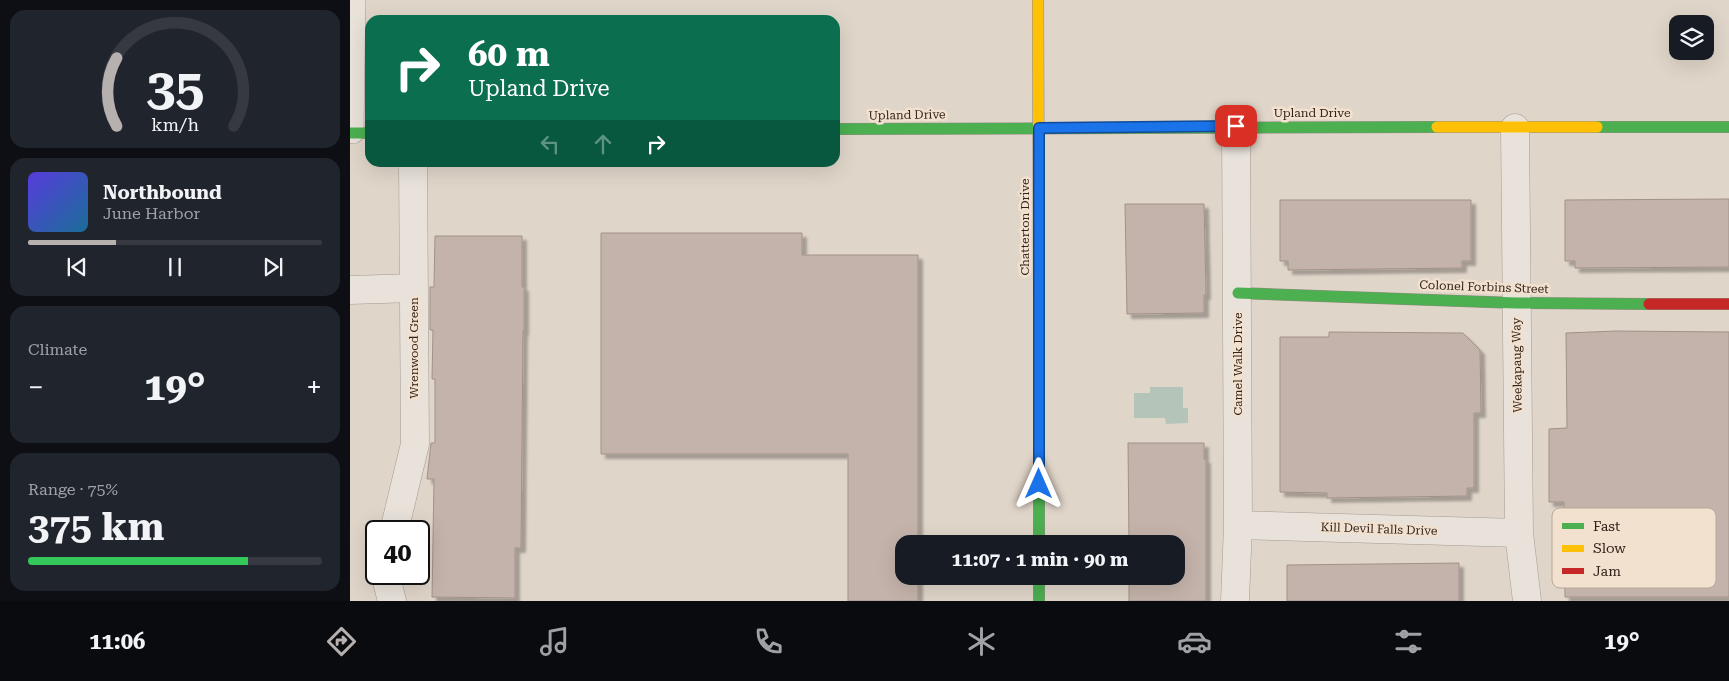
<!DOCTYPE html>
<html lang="en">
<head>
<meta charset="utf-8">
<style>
  body { margin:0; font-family:"Roboto Serif",serif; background:#20242c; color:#f1f3f6; height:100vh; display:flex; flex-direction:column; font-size:19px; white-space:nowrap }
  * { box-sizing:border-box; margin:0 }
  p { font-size:16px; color:#9ea1a6 }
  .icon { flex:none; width:28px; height:28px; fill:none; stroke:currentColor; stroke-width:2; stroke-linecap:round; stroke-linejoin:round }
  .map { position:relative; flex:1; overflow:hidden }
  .drawer { display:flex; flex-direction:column; gap:10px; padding:10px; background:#0d0f14; width:350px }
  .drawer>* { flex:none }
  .top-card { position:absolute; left:15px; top:15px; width:475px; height:152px; border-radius:15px; box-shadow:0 5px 20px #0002; background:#0b6e4f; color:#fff; overflow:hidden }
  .controls { position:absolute; left:1319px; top:15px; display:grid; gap:10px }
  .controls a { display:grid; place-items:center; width:45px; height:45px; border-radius:10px; background:#171b24; box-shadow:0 5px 20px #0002; font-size:25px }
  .speed { position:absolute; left:15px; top:520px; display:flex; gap:10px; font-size:25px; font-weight:700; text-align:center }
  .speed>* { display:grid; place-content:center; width:65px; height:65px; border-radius:50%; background:#171b24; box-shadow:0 5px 20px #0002; line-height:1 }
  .speed .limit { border:2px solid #111; border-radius:8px; background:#fff; color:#111 }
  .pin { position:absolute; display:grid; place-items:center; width:42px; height:42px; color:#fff; margin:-21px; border-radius:10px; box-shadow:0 2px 8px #0006 }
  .me { position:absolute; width:55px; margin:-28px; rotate:0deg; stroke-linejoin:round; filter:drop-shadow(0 0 4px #0008) }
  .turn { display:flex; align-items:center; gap:18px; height:105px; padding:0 20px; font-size:22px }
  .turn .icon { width:65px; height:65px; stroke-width:2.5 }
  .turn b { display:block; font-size:35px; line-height:42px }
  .lanes { display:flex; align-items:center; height:48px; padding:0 20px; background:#0003; justify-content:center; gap:25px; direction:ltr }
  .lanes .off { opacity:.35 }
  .big { font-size:38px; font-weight:700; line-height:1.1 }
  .drawer .tile { flex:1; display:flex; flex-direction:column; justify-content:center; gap:8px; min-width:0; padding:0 18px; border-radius:15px; background:#20242c }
  .drawer .dial { align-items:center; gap:0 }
  .dial svg { height:130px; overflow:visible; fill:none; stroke:#363941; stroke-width:7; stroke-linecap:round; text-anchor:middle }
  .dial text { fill:#f1f3f6; stroke:none }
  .song { display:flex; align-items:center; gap:15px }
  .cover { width:60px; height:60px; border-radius:8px; background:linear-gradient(135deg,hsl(250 70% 55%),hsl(200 70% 35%)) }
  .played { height:5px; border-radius:2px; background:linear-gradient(90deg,#b6b1af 30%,#363941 30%) }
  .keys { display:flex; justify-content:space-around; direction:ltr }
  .heat { display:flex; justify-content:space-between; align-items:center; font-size:28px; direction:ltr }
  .charge { height:8px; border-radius:4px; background:linear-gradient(90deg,#34c759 75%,#363941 0) }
  .trip { position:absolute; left:545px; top:535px; width:290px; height:50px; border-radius:15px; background:#171b24; box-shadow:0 5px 20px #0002; font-weight:700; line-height:50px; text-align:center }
  .dock { display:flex; height:80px; justify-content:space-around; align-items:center; background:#090b0e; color:#9ea1a6 }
  .dock .icon { width:35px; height:35px }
  .dock .selected { color:#b6b1af }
  .dock b { font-size:22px; color:#f1f3f6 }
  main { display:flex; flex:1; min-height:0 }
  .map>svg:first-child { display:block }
</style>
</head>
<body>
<main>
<section class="drawer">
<div class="tile dial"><svg viewBox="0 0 100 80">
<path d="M14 69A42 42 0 1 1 86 69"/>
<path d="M14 69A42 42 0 0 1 14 27" stroke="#b6b1af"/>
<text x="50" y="56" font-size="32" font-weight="700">35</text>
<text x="50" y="72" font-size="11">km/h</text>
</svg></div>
<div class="tile">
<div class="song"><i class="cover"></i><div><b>Northbound</b><p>June Harbor</p></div></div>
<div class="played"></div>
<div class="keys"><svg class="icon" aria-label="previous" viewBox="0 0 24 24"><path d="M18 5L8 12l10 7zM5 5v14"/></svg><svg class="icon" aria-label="pause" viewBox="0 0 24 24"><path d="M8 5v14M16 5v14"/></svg><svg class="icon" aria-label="next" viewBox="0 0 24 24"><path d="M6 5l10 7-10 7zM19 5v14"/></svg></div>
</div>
<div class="tile"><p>Climate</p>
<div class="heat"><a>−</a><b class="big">19°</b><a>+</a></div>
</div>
<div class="tile"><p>Range · 75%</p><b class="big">375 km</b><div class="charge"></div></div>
</section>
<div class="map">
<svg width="1379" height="601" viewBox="0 0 1379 601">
  <defs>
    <filter id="shadow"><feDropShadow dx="4.5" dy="4.5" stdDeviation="1" flood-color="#0004"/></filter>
  </defs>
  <rect width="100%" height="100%" fill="#e0d5c9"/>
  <!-- water -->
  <path fill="#b5c4b8" d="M800 387H833V408H838V423L816 424 815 418H784V393H800Z"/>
  <!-- building -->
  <path fill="#c4b3aa" stroke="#a09189" filter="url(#shadow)" d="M1379 199V267L1225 268V261H1215V200Z
    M930 200H1121V261H1112V268L938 270V261H930Z
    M775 204H854L856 295H854V313L777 314Z
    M251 233H452V255H568V544H554V576H568V601H498V454H251Z
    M85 236H172V287H174V331H173L171 548H165V598L82 597 84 479H77L81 443H85V379H82L83 330H80V287H84Z
    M1266 331 1379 332V597H1215L1214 502H1199V429L1217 428 1216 333Z
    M979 332 1113 333 1130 350 1131 413H1124V488H1117V496L977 498V493L930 492V337H979Z
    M778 443H854V459H856V601H779V576H826V544H779Z
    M1109 563V601H937V565Z"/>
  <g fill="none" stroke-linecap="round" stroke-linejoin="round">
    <defs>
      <path id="lane" d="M3 133 5 0"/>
      <path id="street" d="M1165 128 1169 533 1177 601
        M0 290 64 288
        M888 525 1169 533
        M44 531 65 444 63 162
        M35 574 42 601
        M885 601 888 525 886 127"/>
      <path id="fast" d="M1247 127H1379
        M485 129 1087 127
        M0 133H20
        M689 293V544
        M888 293 1166 303 1299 304
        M689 576V601"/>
      <path id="slow" d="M688 0 689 293
        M1087 127H1247"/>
      <path id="jam" d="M1299 304H1379"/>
    </defs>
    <!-- lane casing -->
    <use href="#lane" stroke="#a59b93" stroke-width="22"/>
    <!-- street casing -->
    <use href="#street" stroke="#a59b93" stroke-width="29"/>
    <!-- fast casing -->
    <use href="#fast" stroke="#948a83" stroke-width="12"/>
    <!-- slow casing -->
    <use href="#slow" stroke="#948a83" stroke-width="12"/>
    <!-- jam casing -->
    <use href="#jam" stroke="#948a83" stroke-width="12"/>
    <!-- lane -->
    <use href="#lane" stroke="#e8e2da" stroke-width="21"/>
    <!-- street -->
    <use href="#street" stroke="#e8e2da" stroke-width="28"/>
    <!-- fast -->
    <use href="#fast" stroke="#4caf50" stroke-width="11"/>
    <!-- slow -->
    <use href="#slow" stroke="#ffc107" stroke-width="11"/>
    <!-- jam -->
    <use href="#jam" stroke="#c62828" stroke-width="11"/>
  </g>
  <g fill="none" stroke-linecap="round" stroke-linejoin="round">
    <defs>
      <path id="route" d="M689 484V128L886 126"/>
    </defs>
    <!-- route casing -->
    <use href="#route" stroke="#114b97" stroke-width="12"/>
    <!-- route -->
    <use href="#route" stroke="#1a73e8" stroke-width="9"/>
  </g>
  <g text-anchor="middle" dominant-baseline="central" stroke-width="5" stroke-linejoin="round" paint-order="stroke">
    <!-- street labels -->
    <g font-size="12" fill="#32231c" stroke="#f2e1ce">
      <text x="962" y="113">Upland Drive</text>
      <text transform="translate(557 115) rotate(-1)">Upland Drive</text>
      <text transform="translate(675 227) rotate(-90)">Chatterton Drive</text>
      <text transform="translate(1134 287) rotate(2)">Colonel Forbins Street</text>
      <text transform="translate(64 348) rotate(-90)">Wrenwood Green</text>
      <text transform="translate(888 364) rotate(-90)">Camel Walk Drive</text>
      <text transform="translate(1167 365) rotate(-91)">Weekapaug Way</text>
      <text transform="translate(1029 529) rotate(2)">Kill Devil Falls Drive</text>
    </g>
  </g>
  <!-- legend -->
  <rect x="1202" y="508" width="164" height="80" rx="8" fill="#f2e1ce" stroke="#b8a899" stroke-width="1"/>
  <rect x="1212" y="523" width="22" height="6" fill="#4caf50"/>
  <rect x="1212" y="545" width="22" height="7" fill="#ffc107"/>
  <rect x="1212" y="568" width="22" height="6" fill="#c62828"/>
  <g font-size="14" fill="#32231c">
    <text x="1243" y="531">Fast</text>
    <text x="1243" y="553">Slow</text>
    <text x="1243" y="576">Jam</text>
  </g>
</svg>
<div class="controls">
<a><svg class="icon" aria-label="layers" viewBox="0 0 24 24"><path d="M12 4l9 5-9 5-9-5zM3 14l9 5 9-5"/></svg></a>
</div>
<div class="speed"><div class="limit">40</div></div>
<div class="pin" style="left:886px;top:126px;background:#d93025"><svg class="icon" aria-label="arrive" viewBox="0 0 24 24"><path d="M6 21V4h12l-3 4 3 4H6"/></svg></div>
<svg class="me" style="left:689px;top:484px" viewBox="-20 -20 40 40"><path d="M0-17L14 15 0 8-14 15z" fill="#1a73e8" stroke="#fff" stroke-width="4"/></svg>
<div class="trip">11:07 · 1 min · 90 m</div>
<div class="top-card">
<div class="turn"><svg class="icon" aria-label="right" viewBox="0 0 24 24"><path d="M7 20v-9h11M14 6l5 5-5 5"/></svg><div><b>60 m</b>Upland Drive</div></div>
<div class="lanes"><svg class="icon off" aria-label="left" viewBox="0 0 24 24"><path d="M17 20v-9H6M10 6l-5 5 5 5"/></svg><svg class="icon off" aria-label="ahead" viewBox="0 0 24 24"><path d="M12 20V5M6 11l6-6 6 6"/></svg><svg class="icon" aria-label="right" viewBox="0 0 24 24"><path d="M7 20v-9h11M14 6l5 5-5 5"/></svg></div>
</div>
</div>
</main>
<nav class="dock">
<b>11:06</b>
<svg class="icon selected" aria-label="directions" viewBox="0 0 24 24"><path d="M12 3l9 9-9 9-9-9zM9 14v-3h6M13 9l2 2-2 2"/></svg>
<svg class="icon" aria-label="music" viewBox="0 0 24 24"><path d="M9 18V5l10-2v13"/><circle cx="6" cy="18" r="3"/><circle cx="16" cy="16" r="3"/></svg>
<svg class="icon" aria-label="phone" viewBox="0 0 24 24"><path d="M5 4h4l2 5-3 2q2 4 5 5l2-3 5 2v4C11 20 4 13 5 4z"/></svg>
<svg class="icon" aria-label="climate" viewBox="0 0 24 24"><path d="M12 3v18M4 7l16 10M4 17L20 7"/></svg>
<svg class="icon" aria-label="car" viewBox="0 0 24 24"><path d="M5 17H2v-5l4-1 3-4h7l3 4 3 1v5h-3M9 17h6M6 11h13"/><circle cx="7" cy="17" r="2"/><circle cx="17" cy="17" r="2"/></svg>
<svg class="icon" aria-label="filters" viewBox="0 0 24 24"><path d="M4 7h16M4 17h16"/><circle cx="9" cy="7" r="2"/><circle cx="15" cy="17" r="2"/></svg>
<b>19°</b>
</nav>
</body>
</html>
